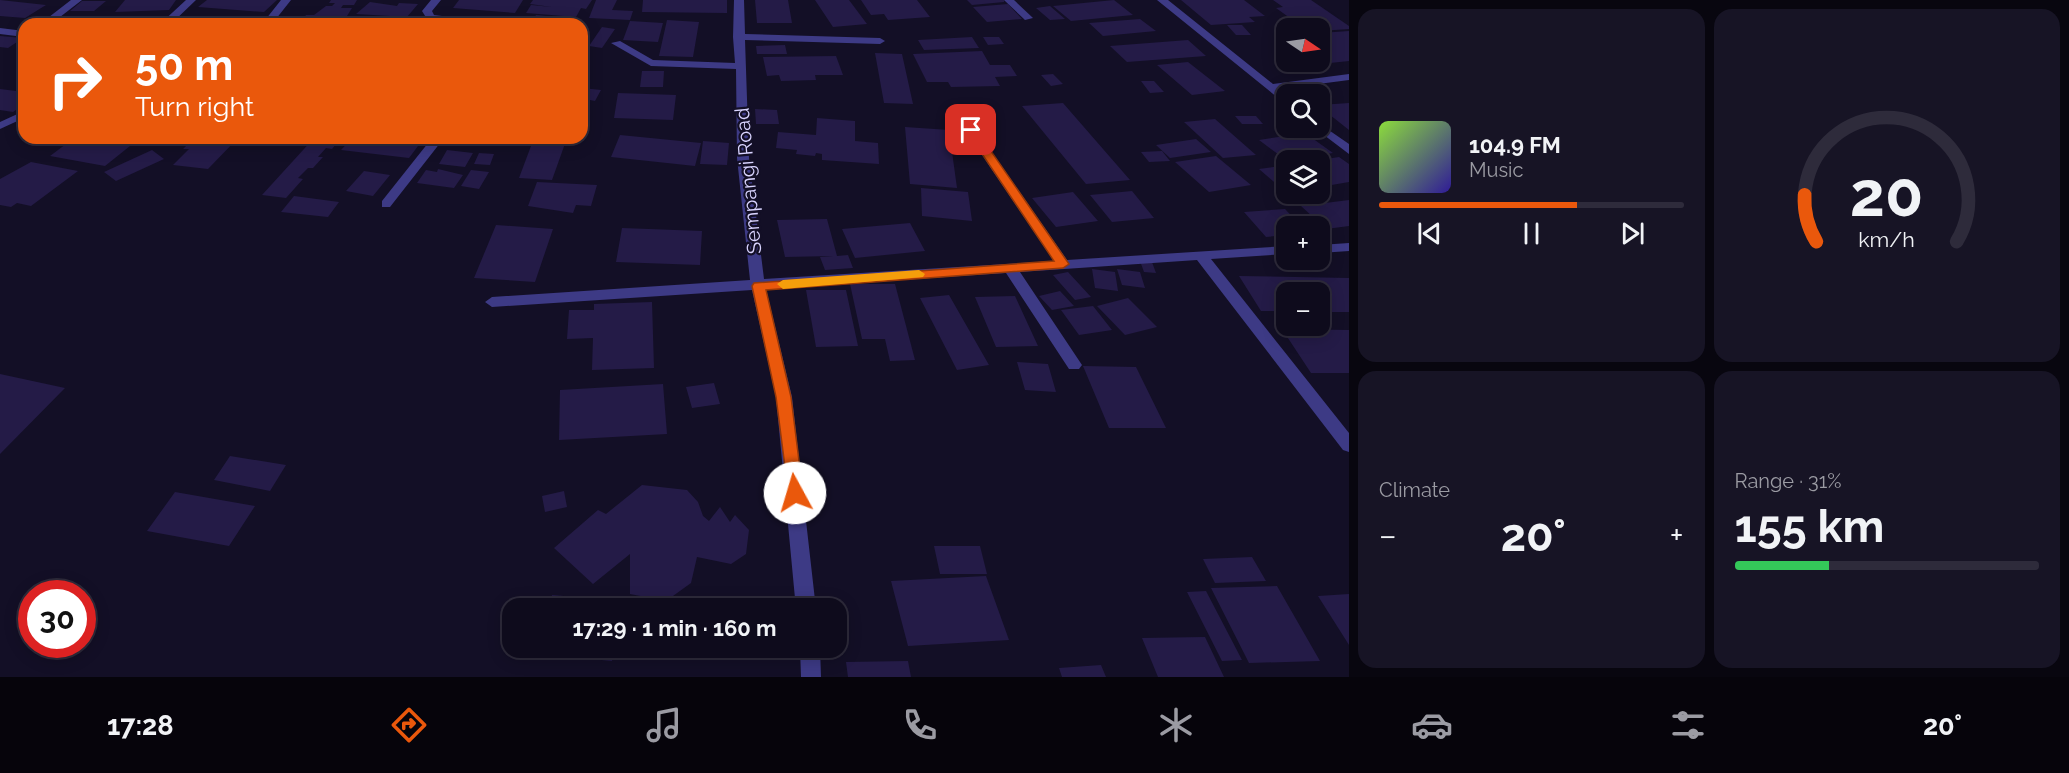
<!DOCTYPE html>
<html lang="en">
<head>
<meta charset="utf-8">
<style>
  body { margin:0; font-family:Raleway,sans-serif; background:#171425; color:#f1f3f6; height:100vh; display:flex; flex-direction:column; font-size:22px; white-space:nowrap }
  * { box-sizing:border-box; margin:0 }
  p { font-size:20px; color:#9b9ba3 }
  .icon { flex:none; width:33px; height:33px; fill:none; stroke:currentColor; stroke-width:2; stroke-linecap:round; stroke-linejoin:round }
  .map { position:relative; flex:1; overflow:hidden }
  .side { display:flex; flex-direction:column; gap:9px; padding:9px; background:#08060f; width:720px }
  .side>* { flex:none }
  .guide { position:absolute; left:18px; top:18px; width:570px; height:126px; border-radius:18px; box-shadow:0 3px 15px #0003,0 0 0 2px #2e2b3b; background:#ea580c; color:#fff; overflow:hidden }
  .needle { width:39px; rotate:103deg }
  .fabs { position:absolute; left:1276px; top:18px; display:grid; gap:12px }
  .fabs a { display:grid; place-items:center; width:54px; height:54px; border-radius:12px; background:#0e0b1c; box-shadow:0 3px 15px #0003,0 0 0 2px #2e2b3b; font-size:30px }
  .speed { position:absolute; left:18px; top:580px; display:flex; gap:12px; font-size:30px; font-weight:700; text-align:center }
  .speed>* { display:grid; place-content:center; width:78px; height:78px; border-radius:50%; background:#0e0b1c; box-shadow:0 3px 15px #0003,0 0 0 2px #2e2b3b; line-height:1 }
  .speed .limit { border:9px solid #d22; background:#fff; color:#111 }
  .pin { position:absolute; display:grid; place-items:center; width:51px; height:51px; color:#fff; margin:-26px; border-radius:12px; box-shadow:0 3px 9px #0006 }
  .me { position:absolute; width:66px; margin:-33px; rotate:354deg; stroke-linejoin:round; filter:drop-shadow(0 0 4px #0008) }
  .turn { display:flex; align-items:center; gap:21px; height:126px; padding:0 18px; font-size:27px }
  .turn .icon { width:78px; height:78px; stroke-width:2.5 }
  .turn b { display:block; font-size:42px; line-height:51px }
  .big { font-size:45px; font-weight:700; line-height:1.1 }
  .side .tile { flex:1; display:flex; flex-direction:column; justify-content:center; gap:9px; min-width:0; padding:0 21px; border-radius:18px; background:#171425 }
  .side .dial { align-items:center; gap:0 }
  .dial svg { height:156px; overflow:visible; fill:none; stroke:#2e2b3b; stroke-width:7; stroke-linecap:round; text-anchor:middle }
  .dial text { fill:#f1f3f6; stroke:none }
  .song { display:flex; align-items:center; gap:18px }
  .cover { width:72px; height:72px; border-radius:9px; background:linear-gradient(135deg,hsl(90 70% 55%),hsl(250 70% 35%)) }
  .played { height:6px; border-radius:3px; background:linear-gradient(90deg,#ea580c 65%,#2e2b3b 65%) }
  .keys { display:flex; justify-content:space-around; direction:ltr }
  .heat { display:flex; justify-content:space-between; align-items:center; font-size:33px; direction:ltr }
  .charge { height:9px; border-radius:4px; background:linear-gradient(90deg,#34c759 31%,#2e2b3b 0) }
  .side .tiles { flex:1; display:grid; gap:9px; grid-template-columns:repeat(2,1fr) }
  .trip { position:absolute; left:502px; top:598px; width:345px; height:60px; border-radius:18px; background:#0e0b1c; box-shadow:0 3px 15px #0003,0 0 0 2px #2e2b3b; font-weight:700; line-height:60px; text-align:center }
  .menu { display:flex; height:96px; justify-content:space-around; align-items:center; background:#06040b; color:#9b9ba3 }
  .menu .icon { width:42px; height:42px }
  .menu .on { color:#ea580c }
  .menu b { font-size:27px; color:#f1f3f6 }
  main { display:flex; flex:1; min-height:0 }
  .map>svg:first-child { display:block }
</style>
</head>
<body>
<main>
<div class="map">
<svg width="1349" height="677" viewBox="0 0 1349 677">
  <rect width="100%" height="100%" fill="#130f26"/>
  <!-- building -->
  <path fill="#241b47" d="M0 0 46 5 25 18 0 16Z
    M125 0H176L169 10 115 12Z
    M207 0H277L264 12 198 7Z
    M331 0H357L354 5H343L341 8H352L342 24H300L306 15H314L326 6H332L335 3H329Z
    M459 0H523L515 13 453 8Z
    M533 0H592L586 9 581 8 576 17 526 13 531 5 552 7 530 4Z
    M596 0H617L612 10 633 11 630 20 589 18Z
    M643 0H727V13L642 12Z
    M755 0H788L792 23H757Z
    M815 0H849L867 24 833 27Z
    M861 0H917L930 17 888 20 884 14 871 15Z
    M967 0H1004V2L972 5Z
    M1114 0 1133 15 1071 21 1053 6Z
    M1181 0H1244L1265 16 1249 17 1255 22 1211 25Z
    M1273 0H1311L1349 26V29L1320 31V28H1304L1276 8 1283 7Z
    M82 1H106L94 11H70Z
    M370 2 397 6 399 3 418 4 407 17 356 14Z
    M1008 4 1022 19 987 22 973 7Z
    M1050 6 1065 19 1050 20 1036 8Z
    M536 15 567 18 563 24H531Z
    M141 16 136 23 68 24 71 20Z
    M1140 19 1156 31 1103 36 1089 23Z
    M667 20 699 22 693 57 659 56Z
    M630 21 663 23 658 42 623 40Z
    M1227 25H1242L1251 35H1236Z
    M602 27 615 29 602 48 589 46Z
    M1349 31V61L1330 63 1320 56V47L1326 46 1320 42V33Z
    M0 36 23 38 8 48 0 47Z
    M972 37 979 48 924 50 918 40Z
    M983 37H999L1004 44 988 45Z
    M1188 40 1206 56 1127 62 1110 46Z
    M785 45 787 54H757L756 46Z
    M982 51 990 65H1010L1017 76 995 77 1000 86 951 87 948 82H927L913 54Z
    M875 53 902 54 913 104 884 103Z
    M836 56 843 75H815L816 80 781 81 779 75 767 76 763 57Z
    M1188 62 1225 91 1192 95 1157 65Z
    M642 71H664L663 87H640Z
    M1053 74 1063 84 1051 86 1041 75Z
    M1141 81H1154L1164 92 1150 93Z
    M582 88 601 90 595 101 590 100 582 113Z
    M0 89 24 92V104L13 112 0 110Z
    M618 93 676 95 673 120 614 118Z
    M1063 103 1130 180 1086 184 1022 106Z
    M1349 103V130L1320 107V105Z
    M755 109 777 110 779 124H756Z
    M1235 116H1256L1263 124H1242Z
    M817 118 855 121V141L878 143 879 164 822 160V154L816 153 815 156 796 154 797 150 776 148 778 132 816 135Z
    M1215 119 1256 155 1223 158 1184 122Z
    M905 127 949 130 957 188 910 184Z
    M1305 133 1333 153 1286 160 1259 140Z
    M620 135 701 143 695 166 611 157Z
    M74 138H140L105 166 50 156Z
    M194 138H238L208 169 173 165 189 149H183Z
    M314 138H341L332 149 326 148 318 157H323L313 168H308L298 178 303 179 286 198 262 195Z
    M352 138 418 146 409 158 341 150Z
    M534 138H567L552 180 519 178Z
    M1196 139 1211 152 1170 158 1156 145Z
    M703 141 729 143 727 165 700 164Z
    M152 150 164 159 116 181 104 172Z
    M447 150 473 153 465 167 439 164Z
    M1162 151 1170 161 1149 162 1141 152Z
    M479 153 494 154 490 165 474 164Z
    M1216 156 1251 185 1209 192 1175 162Z
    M1339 157 1349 164V182L1320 187V160Z
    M31 162 78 171 31 206 17 203 11 207 0 205V179Z
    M1287 165V193L1259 169Z
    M438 169 463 175 454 188 417 183 426 170 437 172Z
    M471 170 489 172 479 189 461 186Z
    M364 171 390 175 373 196 346 191Z
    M537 182 597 185 591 206 576 205 573 213 528 206Z
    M921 188 968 192 972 221 922 216Z
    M1132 191 1154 218 1112 222 1090 195Z
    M1073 192 1098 221 1056 227 1032 198Z
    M294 196 339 202 328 217 281 212Z
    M1349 200V226L1326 229 1301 206Z
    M1285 209 1301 226H1287V235L1266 237 1244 212Z
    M827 219 837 256 848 255 853 268 825 270 820 257 833 256 785 257 777 220Z
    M910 223 925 251 855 258 842 229Z
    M496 225 553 229 535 282 474 278Z
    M622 228 702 231 700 265 616 262Z
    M1140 261 1152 262 1156 273 1144 272Z
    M1092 269 1115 272 1118 291 1095 288Z
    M1117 269 1140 272 1145 288 1122 285Z
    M1068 272 1091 297 1075 300 1053 275Z
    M1239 276 1349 278V312H1320V292H1287V311H1261Z
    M850 284H895L915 360 890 361 885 339H862Z
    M806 290H846L858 346 816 347Z
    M1060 291 1074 306 1052 310 1039 296Z
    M949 295 989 365 957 370 920 298Z
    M1015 296 1038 346 996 347 975 297Z
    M1128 298 1157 327 1125 335 1097 306Z
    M652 302 654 368 592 370 593 338 567 339 569 310H594V304Z
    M1093 306 1112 330 1079 335 1061 310Z
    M1282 329 1349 330V373H1311Z
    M1017 362 1048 364 1056 392 1025 390Z
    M1083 366 1136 367 1166 428H1109Z
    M0 374 65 388 0 454Z
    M714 383 720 404 692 408 686 387Z
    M663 384 667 434 559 440 560 390Z
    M230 456 286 465 270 491 214 480Z
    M642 485 687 490 698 502 703 516 709 521 720 507 730 522 735 515 749 530 746 554 731 564 697 557 691 583 666 601 630 594V554L593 584 554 548 598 510 606 514Z
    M564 491 567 507 545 512 542 496Z
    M175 492 255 506 229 546 147 531Z
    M934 546H980L987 574H940Z
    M1252 557 1266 581 1215 583 1203 559Z
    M986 576 1009 640 908 646 891 581Z
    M1277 586 1320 661 1249 663 1211 588Z
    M1206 591 1242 660 1222 661 1187 592Z
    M1349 594V645L1318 596Z
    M552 595 621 601 620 609H549Z
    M1205 637 1224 677H1158L1142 638Z
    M540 648H614L612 661 539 654Z
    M908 661 911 677H848L846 662Z
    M1101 665 1106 677H1062L1059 668Z"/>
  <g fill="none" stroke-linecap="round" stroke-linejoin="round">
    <!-- service -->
    <path fill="#3d3a85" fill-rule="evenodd" d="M1004 0H1014L1033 18 1025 20Z
      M427 15 435 17 428 24H418Z"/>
    <!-- minor -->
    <path fill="#3d3a85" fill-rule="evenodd" d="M71 0H82L51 24H40Z
      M186 0H196L171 24H160Z
      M281 0H291L272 24H262Z
      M431 0H441L432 11 434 15 482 21 487 24H461L427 19 422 11Z
      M734 0H744L745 34 880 38 885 41 880 44 745 40 749 158 764 279 1054 261 965 130 971 127 975 128 1067 260 1287 246V254L1211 259 1349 433V452L1343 450 1197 260 1020 272 1082 365 1079 369H1069L1006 273 766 289 792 397 816 609H796L776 397 752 290 492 307 485 302 492 297 750 280 737 158 736 69 651 66 611 43 620 41 653 60 735 63 733 37Z
      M1157 0H1168L1273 84 1349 74V80L1280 89 1287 95V103L1283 102Z
      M0 28 24 31V37L0 34Z
      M24 111V118L0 129V122Z
      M1320 124 1349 144V154L1316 129 1315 128H1320Z
      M432 138H444L390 207H382V201Z
      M1349 243V251L1320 253V245Z
      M800 648H820L821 677H801Z"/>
  </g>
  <!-- route -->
  <path fill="#ea580c" stroke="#983908" stroke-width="1.5" d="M967 128H975L1069 264 1063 268 766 290 791 397 803 493 801 498H789L776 397 752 286 754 283 1054 261 966 130Z"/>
  <!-- slow -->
  <path fill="#f59e0b" d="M919 270 925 274 923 277 783 289 777 284 783 280Z"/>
  <g text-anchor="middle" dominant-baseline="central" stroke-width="4.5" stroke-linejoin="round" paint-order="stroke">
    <!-- street labels -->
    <g font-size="20" fill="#d9d4ff" stroke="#130f26">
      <text transform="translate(748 181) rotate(-95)">Sempangi Road</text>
    </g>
  </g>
</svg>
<div class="fabs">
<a><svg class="needle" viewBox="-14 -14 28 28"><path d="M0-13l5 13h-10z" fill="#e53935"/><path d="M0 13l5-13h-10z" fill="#9b9ba3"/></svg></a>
<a><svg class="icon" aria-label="search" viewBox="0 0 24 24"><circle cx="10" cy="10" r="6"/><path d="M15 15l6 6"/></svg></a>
<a><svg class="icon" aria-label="layers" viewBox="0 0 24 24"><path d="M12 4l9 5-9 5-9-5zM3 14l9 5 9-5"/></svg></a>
<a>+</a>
<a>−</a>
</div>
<div class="speed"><div class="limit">30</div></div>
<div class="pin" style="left:971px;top:130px;background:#d93025"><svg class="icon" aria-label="arrive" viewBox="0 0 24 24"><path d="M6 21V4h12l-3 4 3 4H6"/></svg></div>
<svg class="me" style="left:795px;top:493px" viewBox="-20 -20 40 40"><circle r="19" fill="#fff"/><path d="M0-13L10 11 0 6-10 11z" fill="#ea580c"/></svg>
<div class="trip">17:29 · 1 min · 160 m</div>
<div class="guide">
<div class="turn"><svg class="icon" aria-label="right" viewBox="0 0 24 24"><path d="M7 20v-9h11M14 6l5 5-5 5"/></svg><div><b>50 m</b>Turn right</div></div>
</div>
</div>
<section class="side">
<div class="tiles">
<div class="tile">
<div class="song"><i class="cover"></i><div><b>104.9 FM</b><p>Music</p></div></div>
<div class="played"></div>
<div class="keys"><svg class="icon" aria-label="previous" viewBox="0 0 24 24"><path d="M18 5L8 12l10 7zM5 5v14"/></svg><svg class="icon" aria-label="pause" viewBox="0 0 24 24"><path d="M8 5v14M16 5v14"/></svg><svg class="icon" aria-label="next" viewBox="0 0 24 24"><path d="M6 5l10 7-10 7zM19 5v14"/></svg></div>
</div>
<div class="tile dial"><svg viewBox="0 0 100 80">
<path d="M14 69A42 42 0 1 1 86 69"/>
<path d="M14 69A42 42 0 0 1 8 45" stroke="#ea580c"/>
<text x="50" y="56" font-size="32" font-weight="700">20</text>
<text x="50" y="72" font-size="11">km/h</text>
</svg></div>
<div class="tile"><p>Climate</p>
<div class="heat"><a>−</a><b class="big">20°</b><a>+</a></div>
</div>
<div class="tile"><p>Range · 31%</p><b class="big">155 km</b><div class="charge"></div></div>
</div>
</section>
</main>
<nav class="menu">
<b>17:28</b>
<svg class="icon on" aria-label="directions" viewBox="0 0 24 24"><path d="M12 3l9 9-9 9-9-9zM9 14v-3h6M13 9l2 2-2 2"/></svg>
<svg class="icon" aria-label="music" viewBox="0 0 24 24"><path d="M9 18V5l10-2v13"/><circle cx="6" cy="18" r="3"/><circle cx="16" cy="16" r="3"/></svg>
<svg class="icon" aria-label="phone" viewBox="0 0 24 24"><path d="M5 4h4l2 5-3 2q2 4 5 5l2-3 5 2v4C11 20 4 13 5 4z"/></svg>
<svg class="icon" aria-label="climate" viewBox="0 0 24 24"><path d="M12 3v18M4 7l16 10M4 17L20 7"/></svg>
<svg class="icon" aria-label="car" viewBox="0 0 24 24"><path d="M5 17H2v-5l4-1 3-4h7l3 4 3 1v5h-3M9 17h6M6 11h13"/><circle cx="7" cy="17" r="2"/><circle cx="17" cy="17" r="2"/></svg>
<svg class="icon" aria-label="filters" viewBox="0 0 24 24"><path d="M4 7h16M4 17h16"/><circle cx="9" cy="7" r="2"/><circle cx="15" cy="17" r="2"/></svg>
<b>20°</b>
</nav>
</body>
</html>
